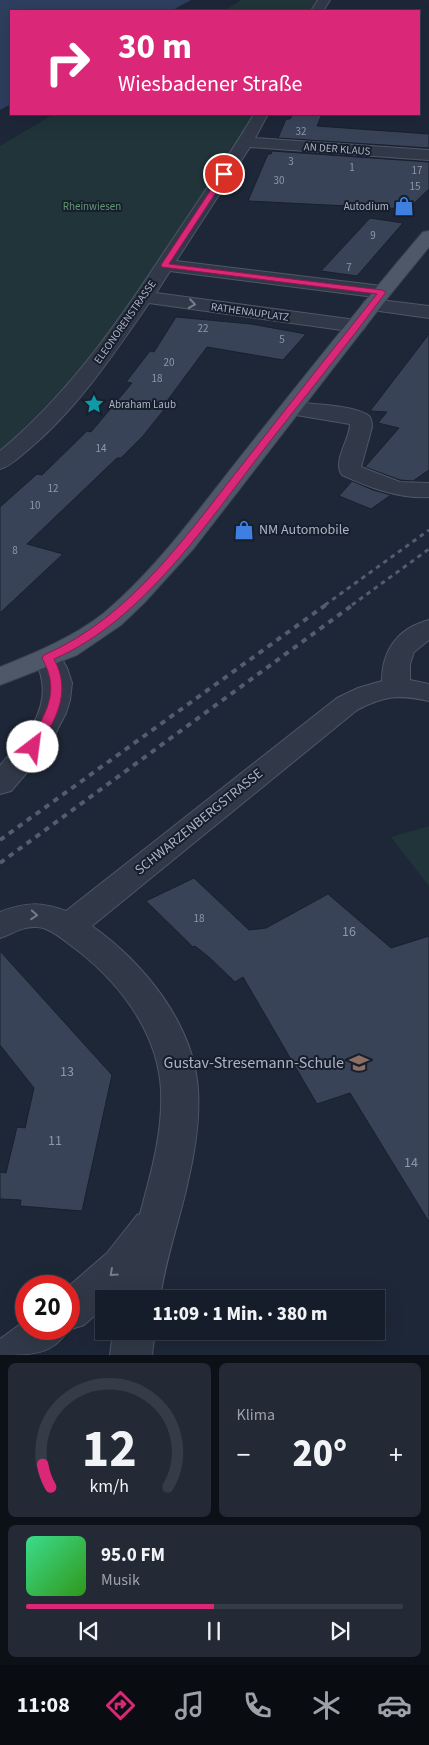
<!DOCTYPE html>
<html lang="de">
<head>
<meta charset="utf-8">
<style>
  body { margin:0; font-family:"Source Sans 3",sans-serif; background:#232a36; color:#f1f3f6; height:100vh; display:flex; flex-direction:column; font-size:19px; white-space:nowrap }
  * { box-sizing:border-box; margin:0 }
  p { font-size:16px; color:#9ea2a8 }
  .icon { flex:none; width:28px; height:28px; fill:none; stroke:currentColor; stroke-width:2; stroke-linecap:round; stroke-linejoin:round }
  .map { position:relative; height:1355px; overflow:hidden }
  .side { display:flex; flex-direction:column; gap:8px; padding:8px; background:#0c1017; flex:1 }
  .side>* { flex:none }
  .guide { position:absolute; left:10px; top:10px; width:410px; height:105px; border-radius:0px; box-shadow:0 5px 20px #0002,0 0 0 1px #353b47; background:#db2777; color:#fff; overflow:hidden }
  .speed { position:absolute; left:15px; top:1275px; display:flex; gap:10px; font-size:25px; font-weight:700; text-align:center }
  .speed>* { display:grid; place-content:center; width:65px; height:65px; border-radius:50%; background:#161d2a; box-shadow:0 5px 20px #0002,0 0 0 1px #353b47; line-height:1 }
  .speed .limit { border:8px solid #d22; background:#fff; color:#111 }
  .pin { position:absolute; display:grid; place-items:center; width:42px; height:42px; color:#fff; margin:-21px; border:2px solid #fff; border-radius:50%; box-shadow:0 1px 5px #0007 }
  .me { position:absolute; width:55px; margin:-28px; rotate:30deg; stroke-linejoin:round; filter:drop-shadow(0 0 4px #0008) }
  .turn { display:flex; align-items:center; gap:18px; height:105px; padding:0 25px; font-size:22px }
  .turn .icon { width:65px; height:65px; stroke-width:2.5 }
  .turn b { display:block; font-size:35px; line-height:42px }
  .big { font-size:38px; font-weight:800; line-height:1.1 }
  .side .tile { flex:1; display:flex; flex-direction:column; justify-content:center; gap:8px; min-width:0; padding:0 18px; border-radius:8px; background:#232a36 }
  .side .dial { align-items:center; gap:0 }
  .dial svg { height:130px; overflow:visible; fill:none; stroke:#353b47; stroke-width:7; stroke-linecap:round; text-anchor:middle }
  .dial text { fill:#f1f3f6; stroke:none }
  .song { display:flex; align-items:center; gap:15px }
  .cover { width:60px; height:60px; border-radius:8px; background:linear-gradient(135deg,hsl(150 70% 55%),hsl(110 70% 35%)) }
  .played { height:5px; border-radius:2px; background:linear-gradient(90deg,#db2777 50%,#353b47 50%) }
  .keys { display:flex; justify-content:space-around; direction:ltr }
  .heat { display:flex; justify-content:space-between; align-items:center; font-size:28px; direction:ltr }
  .side .tiles { flex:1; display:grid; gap:8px; grid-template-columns:1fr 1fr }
  .tile:last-child { grid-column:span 2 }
  .trip { position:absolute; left:95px; top:1290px; width:290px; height:50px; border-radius:0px; background:#161d2a; box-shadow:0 5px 20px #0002,0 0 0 1px #353b47; font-weight:800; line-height:50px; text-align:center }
  .dock { display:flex; height:80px; justify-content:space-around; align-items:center; background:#090c11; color:#9ea2a8 }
  .dock .icon { width:35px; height:35px }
  .dock .on { color:#db2777 }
  .dock b { font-size:22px; color:#f1f3f6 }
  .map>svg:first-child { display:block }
</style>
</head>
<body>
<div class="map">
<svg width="429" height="1355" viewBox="0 0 429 1355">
  <rect width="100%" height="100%" fill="#1e2738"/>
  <!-- green -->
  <path fill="#203439" d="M241 0H324L317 11H224Z
    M54 114H261L245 142 136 308 0 462V146Z
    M429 826V886L391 837Z"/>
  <!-- water -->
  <path fill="#2e3e5e" d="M0 0H191L171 11H11V104L0 110Z"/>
  <!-- building -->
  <path fill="#394358" stroke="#19202e" d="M293 114H322L317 126 429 134V148L278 138 286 119H290Z
    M272 151 429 162V189L408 209 248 201 268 154H271Z
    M370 218 403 223 357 276 321 271Z
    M176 317 251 324 306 334 283 360 207 347 164 405 167 406 143 436 121 458H117L27 544 63 554 0 613V507L37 474 42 475 87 431 91 432 132 383 126 382 150 351 154 352Z
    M429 334V470L413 481 400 480 365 467 399 428 378 423 387 412 370 411Z
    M352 481 373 490 391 495 371 509 339 496Z
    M194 878 249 930 266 928 328 894 391 948 429 936V1222L350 1093 317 1104 243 977 235 982 210 958 195 946 193 947 146 901Z
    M0 951 112 1075 82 1211 20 1206 21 1200 0 1199V1172L6 1173 17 1127 25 1128 34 1088 0 1045Z"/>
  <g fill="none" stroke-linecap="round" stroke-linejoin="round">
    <defs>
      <path id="minor" d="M318 0H330L323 11H311Z
        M254 114H268L255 138 429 150V160L250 147 176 261 382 286 389 288 391 292 389 296 382 298 170 271 156 293 356 320 363 322 366 326 363 330 356 332 149 303C113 355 77 409 28 450 19 457 11 466 0 469V451C64 398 112 331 157 263 189 214 224 165 254 114Z
        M372 299 429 306V318L365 309 362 305 365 301Z
        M292 402C310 404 356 405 369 416 372 419 372 423 372 427L361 467 400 482 429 483V497C398 499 369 487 342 475 332 460 350 440 350 424L284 413 281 408 284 403Z
        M429 620V640L414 652 410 664V680L429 684V701C399 694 384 696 357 710L92 926C144 963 194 1024 198 1090 200 1121 195 1151 188 1181 180 1220 165 1259 160 1299H118L119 1294 113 1299H104V1307L84 1325 68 1330C53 1355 31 1355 0 1355V1339L26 1320V1329H69V1286L107 1253 137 1215 140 1214C151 1173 163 1133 161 1090 158 1030 116 978 69 944 60 937 48 927 36 927 23 926 12 934 0 938V912C26 902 41 902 66 911L337 698 358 688 382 681C382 650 398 628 429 620Z
        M48 650 58 652 67 668 72 683 70 700 66 713 52 740 29 770 11 791 0 794C0 786 0 773 0 766 3 760 13 752 18 746 40 719 52 691 34 658L38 652Z
        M113 1331H155L152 1355H110Z"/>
      <path id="major" d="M429 231V247L389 296 194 548 144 603 121 625 77 655 0 685V667C37 652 72 638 104 613 154 571 194 516 234 465 296 387 358 308 423 232Z"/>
    </defs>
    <!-- minor casing -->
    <use href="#minor" stroke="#4f5666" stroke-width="2"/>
    <!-- major casing -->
    <use href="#major" stroke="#3b4251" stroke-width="2"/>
    <!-- minor -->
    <use href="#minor" fill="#313948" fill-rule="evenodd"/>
    <!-- major -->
    <use href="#major" fill="#4f5869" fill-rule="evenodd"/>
    <!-- rail-far1 -->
    <path stroke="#535d70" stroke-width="3" stroke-dasharray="4.5 4.5" stroke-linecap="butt" d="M325 605 429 530
      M352 605 429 549"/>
    <!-- rail -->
    <path stroke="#535d70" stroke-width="4" stroke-dasharray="5.5 5.5" stroke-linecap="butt" d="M0 840 327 604
      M0 863 354 604"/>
  </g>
  <!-- one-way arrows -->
  <defs><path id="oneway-chevron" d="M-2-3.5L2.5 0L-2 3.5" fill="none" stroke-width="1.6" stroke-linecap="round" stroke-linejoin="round" transform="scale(1.25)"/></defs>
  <g stroke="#747c8d">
    <use href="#oneway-chevron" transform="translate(192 304) rotate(8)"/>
    <use href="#oneway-chevron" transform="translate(34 915) rotate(4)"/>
    <use href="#oneway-chevron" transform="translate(113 1273) rotate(138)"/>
  </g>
  <!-- route -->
  <path fill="#db2777" stroke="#8e194d" d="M222 173 228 174 169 264 382 290 386 292C348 344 307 394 268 444 209 520 144 620 54 659 72 692 56 720 37 749H28L27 747C44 714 62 694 42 658L44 655C132 617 188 533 246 460 289 405 333 349 377 294L162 267 161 265Z"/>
  <!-- icons -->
  <defs>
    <symbol id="shop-bare" viewBox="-9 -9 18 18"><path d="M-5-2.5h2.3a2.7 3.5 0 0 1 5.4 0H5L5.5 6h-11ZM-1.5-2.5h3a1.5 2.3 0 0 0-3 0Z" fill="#3f7fe0" stroke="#171e2c" stroke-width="2.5" paint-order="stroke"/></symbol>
    <symbol id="sight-bare" viewBox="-9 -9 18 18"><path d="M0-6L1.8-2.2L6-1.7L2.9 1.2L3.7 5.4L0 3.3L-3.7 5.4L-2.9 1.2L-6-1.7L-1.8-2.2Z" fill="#0f9aa8" stroke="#171e2c" stroke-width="2.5" paint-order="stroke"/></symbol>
    <symbol id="school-bare" viewBox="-9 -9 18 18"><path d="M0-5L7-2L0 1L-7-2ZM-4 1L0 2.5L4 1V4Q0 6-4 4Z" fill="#8d6e63" stroke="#171e2c" stroke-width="2.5" paint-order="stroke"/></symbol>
  </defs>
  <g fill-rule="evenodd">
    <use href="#shop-bare" x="390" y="192" width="28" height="28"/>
    <use href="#sight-bare" x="80" y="390" width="28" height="28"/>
    <use href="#shop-bare" x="230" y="516" width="28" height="28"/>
    <use href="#school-bare" x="345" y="1049" width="28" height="28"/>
  </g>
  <g text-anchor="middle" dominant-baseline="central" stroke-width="4" stroke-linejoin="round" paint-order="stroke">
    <!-- number labels -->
    <g font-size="11" fill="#8e97aa">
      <text x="301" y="131">32</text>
      <text x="291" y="161">3</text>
      <text x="352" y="167">1</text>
      <text x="417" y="170">17</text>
      <text x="279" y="180">30</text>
      <text x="415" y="186">15</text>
      <text x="373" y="235">9</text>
      <text x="349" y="267">7</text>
      <text x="203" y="328">22</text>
      <text x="282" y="339">5</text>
      <text x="169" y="362">20</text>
      <text x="157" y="378">18</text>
      <text x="101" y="448">14</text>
      <text x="53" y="488">12</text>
      <text x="35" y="505">10</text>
      <text x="15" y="550">8</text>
      <text x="199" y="918">18</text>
    </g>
    <!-- far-street labels -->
    <g font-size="11" fill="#abb3c5" stroke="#171e2c">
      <text transform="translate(337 149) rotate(4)">AN DER KLAUS</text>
      <text transform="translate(250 312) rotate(8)">RATHENAUPLATZ</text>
      <text transform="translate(125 322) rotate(-55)">ELEONORENSTRASSE</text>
    </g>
    <!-- far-park labels -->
    <g font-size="11" fill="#619772" stroke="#171e2c">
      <text x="92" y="206">Rheinwiesen</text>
    </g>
    <!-- far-poi labels -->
    <g font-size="11" fill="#abb3c5" stroke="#171e2c" text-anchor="end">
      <text x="389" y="206">Autodium</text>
      <text x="109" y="404" text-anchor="start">Abraham Laub</text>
    </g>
    <!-- poi labels -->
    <g font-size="14" fill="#abb3c5" stroke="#171e2c" text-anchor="start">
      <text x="259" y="530">NM Automobile</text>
    </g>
    <!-- street labels -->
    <g font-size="14" fill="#abb3c5" stroke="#171e2c">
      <text transform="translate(199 822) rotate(-39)">SCHWARZENBERGSTRASSE</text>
    </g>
    <!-- near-number labels -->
    <g font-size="14" fill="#8e97aa">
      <text x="349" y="932">16</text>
      <text x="67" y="1072">13</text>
      <text x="55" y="1141">11</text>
      <text x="411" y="1163">14</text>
    </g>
    <!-- near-poi labels -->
    <g font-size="16" fill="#abb3c5" stroke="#171e2c" text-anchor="end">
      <text x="344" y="1063">Gustav-Stresemann-Schule</text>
    </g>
  </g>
</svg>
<div class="speed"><div class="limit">20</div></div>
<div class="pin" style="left:224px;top:174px;background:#d93025"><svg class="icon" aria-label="arrive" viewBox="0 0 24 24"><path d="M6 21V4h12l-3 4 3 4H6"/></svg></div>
<svg class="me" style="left:33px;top:747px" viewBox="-20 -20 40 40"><circle r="19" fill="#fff"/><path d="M0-13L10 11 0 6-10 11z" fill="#db2777"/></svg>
<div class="trip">11:09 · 1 Min. · 380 m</div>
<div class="guide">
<div class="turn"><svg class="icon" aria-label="right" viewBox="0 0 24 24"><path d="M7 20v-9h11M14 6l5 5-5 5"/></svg><div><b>30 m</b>Wiesbadener Straße</div></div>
</div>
</div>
<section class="side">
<div class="tiles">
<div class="tile dial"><svg viewBox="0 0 100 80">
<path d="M14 69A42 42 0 1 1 86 69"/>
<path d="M14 69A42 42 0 0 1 9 55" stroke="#db2777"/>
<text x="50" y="56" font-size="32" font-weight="700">12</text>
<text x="50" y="72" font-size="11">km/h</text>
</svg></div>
<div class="tile"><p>Klima</p>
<div class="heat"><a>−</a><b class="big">20°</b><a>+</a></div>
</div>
<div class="tile">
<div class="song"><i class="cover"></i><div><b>95.0 FM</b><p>Musik</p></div></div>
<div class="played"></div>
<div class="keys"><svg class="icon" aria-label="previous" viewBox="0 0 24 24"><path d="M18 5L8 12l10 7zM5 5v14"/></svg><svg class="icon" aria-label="pause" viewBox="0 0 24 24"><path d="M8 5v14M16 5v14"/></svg><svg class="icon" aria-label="next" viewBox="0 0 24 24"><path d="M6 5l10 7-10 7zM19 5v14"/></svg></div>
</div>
</div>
</section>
<nav class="dock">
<b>11:08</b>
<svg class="icon on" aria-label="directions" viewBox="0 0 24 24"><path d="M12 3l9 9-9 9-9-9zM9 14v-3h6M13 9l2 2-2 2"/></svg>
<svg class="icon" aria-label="music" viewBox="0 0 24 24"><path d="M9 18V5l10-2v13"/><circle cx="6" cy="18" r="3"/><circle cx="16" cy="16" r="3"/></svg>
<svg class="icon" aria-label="phone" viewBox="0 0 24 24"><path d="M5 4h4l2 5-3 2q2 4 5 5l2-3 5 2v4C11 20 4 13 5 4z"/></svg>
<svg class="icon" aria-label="climate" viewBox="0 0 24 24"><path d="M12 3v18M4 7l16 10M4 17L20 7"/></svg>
<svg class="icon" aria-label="car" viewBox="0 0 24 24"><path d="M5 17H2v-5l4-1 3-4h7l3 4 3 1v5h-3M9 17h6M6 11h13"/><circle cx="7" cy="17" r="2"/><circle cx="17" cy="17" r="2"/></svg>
</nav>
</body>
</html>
